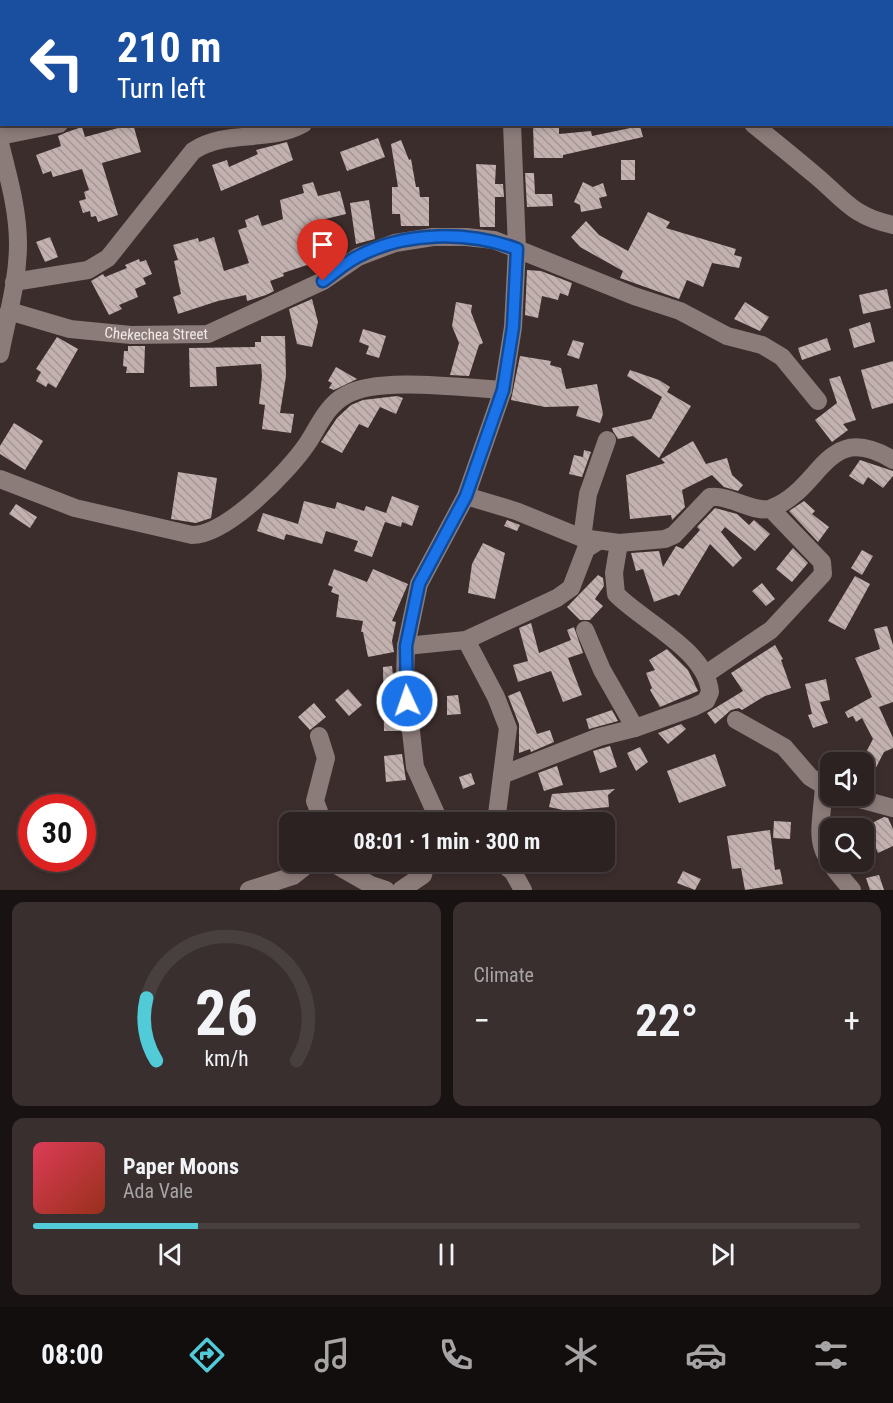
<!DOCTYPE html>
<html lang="en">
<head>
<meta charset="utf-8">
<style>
  body { margin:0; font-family:"Roboto Condensed",sans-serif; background:#382f2e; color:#f1f3f6; height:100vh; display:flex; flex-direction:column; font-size:22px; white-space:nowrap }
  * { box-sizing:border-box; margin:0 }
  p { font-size:20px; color:#a6a4a5 }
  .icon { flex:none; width:33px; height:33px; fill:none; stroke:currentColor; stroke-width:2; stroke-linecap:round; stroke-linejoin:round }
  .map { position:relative; height:890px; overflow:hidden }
  .panel { display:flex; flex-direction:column; gap:12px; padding:12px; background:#181312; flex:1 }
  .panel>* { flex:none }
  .guide { position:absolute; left:0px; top:0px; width:894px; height:126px; box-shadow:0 3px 9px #0003,0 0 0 2px #483f3f; background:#1a4fa0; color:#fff; overflow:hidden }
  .tools { position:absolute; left:820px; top:752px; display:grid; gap:12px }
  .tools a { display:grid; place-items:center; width:54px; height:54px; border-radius:12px; background:#2c2221; box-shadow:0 3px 9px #0003,0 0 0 2px #483f3f; font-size:30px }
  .speed { position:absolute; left:18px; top:794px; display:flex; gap:12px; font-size:30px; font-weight:700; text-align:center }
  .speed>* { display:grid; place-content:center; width:78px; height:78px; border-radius:50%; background:#2c2221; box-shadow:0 3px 9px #0003,0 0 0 2px #483f3f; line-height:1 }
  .speed .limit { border:9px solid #d22; background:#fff; color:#111 }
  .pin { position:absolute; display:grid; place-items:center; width:51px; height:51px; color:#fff; margin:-62px -26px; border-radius:50% 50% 50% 0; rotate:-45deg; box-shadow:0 0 6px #0007 }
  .pin .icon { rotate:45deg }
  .me { position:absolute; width:66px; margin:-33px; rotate:357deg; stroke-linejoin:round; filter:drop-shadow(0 0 4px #0008) }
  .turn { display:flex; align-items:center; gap:21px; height:126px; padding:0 18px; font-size:27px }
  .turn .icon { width:78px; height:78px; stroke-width:2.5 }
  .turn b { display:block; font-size:42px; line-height:51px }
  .big { font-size:45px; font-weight:700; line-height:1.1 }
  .panel .tile { flex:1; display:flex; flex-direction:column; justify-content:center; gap:9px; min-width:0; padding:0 21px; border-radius:12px; background:#382f2e }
  .panel .dial { align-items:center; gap:0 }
  .dial svg { height:156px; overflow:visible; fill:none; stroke:#483f3f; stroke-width:7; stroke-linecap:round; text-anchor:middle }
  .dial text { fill:#f1f3f6; stroke:none }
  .song { display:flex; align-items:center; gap:18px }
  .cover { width:72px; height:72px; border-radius:9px; background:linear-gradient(135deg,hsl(350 70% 55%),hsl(10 70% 35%)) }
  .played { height:6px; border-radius:3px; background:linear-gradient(90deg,#52cbd9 20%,#483f3f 20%) }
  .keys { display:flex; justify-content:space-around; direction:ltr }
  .heat { display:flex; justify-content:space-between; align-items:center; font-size:33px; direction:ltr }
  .panel .tiles { flex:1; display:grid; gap:12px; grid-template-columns:1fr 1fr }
  .tile:last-child { grid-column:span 2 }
  .trip { position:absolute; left:279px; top:812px; width:336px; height:60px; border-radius:12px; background:#2c2221; box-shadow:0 3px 9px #0003,0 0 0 2px #483f3f; font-weight:700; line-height:60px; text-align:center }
  .menu { display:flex; height:96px; justify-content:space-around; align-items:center; background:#120e0d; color:#a6a4a5 }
  .menu .icon { width:42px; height:42px }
  .menu .on { color:#52cbd9 }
  .menu b { font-size:27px; color:#f1f3f6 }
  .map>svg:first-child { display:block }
</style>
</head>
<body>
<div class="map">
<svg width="893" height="890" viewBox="0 0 893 890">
  <defs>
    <pattern id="building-back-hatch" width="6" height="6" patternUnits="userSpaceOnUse" patternTransform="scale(1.5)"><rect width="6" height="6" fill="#c2b1af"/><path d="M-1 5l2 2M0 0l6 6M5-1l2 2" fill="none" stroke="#a49695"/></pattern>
  </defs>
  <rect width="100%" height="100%" fill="#3b2d2c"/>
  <!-- building -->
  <path fill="url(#building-back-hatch)" d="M133 124 141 152 102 163 118 215 98 222 96 216 91 217 90 211 83 213 79 201 86 199 84 192 89 190 82 169 53 177 51 171 43 174 36 155 61 146 58 136 67 132 82 127 85 137Z
    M533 124H559V134L591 131 592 136 640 126 643 137 563 155V158H534Z
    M378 138 385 157 347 171 340 152Z
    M401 140 409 160 411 159 416 187H419L420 197H429V226H401L400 214H392V187H398L391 144Z
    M287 142 293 160 221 191 212 165 227 160 229 167 258 154 256 150Z
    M621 160H635V180H621Z
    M476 164 496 165 495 184H503L504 197H495V227H480Z
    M525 173H534L535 194H552L553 206 527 207Z
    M313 182 318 196 340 191 346 214 313 222 323 252 308 257 310 264 283 273 284 276 270 281 274 291 266 295 247 301 246 295 218 301 178 314 173 297 181 294 174 261 178 260 173 245 198 238 199 242 214 237 224 271 249 263 238 230 247 227 245 220 258 215 262 226 283 219 280 200 304 193 302 185Z
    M583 182 593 187 603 183 607 196 599 198 602 208 581 212 580 205 574 202Z
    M369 200 375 239 356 244 350 203Z
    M648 212 670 222 666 228 736 249 734 255 742 257 739 268 712 263 703 287 687 280 679 299 620 278 623 271 580 247 571 237 586 221 599 235 628 251Z
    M50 237 58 257 45 262 36 242Z
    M139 259 140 262 146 260 152 274 143 278 146 284 135 289 138 297 119 305 122 309 109 315 91 281 103 274 105 277 127 268 125 265Z
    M527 270 541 271 572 283 568 296 560 293 558 300 542 296 538 318 525 315Z
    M887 289 891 308 863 314 859 295Z
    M312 299 318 322 312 347 297 344 289 309Z
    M456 302 472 305 471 312 483 343 479 345 469 376 450 375 459 343 452 326Z
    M745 302 769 317 760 331 734 319Z
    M870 322 875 342 854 348 849 329Z
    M363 329 386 336 379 358 366 354 369 346 359 342Z
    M261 336H285L286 376 280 413 294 414 291 433 262 429 265 405 259 404 262 376 261 364 216 367 217 386 190 387 189 348 255 347V342H261Z
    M57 337 78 349 56 388 48 383 46 387 36 381 41 372 36 369Z
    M827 338 831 350 802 360 798 348Z
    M573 340 584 343 579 359 567 355Z
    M128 346H145L144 373H126L127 367 123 366 124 351H128Z
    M520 356 551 361 550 365 561 368 566 389 597 384 603 414 600 423 576 416 579 406 545 407 511 400Z
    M893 361V403L872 409 861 370Z
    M336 367 357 379 334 390 329 388 332 383 328 381Z
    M630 370 659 380 670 387 667 392 691 406 659 458 633 436 618 439 613 431 612 428 651 419 662 397 627 376Z
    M840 376 856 420 843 424 848 430 832 442 815 420 837 403 829 379Z
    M397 396 403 398 396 414 380 407 368 428 359 424 342 453 321 442 337 418 351 405 363 400Z
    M14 423 43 441 25 470 0 454V446Z
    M693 441 706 464 727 458 732 475 743 485 738 491 724 487 712 475 682 490 685 507 672 520 671 515 630 519 626 475 665 463 661 459Z
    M584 450 591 452 582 477 569 474 574 455 583 457Z
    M860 460 893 471V476L883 488 868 477 863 485 849 476Z
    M178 472 217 478 211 518 196 523 171 519Z
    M392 496 419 506 412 526 402 522 401 527 385 522 372 557 354 551 358 541 326 531 322 544 286 534 284 540 257 531 263 513 298 524 304 501 335 509 337 502 364 511 366 506 386 513Z
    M804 501 815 511 812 514 829 527 818 542 789 511Z
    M16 504 37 517 30 528 9 514Z
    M715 508 737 514 749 525 754 520 770 534 755 551 725 527 721 532 742 558 733 567 710 544 679 596 676 594 654 602 643 569 636 571 631 553 659 551 663 567 676 546 683 549 700 530 697 527Z
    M507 520 520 525 517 531 504 526Z
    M483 543 505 553 495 599 468 593 472 564Z
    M793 548 808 563 792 582 776 569Z
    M862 550 873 556 862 575 851 568Z
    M334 569 367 582 373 569 408 584 392 621 396 622 392 641 394 652 368 657 363 632H361L363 621 336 617 339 595 331 592 333 587 328 585Z
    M598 575 603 578 604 586 595 599 603 606 590 620H580L567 607Z
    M855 576 870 584 845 630 828 621Z
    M762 583 775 599 766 606 752 591Z
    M531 623 539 653 571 640 567 630 574 627 583 653 568 658 582 695 563 702 551 671 518 682 513 665 528 661 519 628Z
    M887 626 893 645V702L879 707 893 738V748L884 752 865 789 864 756 873 739 862 718 856 722 853 716 848 718 845 712 872 697 855 658 880 649 874 629Z
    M775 645 783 659 781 660 791 688 765 696 742 710 739 708 731 710 715 724 707 713 743 691 731 673Z
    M667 649 688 670 698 691 660 707 650 690 652 688 646 673 655 670 649 660Z
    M392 666 399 731H384L383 667Z
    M826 679 830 700 820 702 828 723 813 728 808 715 812 714 805 684Z
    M348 689 362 705 349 716 335 700Z
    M520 691 537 734 550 730 554 742 531 752 530 749 519 753V724L508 696Z
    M458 695 461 714 447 715V696Z
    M314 703 326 717 310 730 298 717Z
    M612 710 618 721 589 729 586 719Z
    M681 724 686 729 668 744 658 733Z
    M610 746 617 767 600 773 593 751Z
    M640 747 648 762 636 771 627 753Z
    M402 754 406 780 386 782 384 756Z
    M715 754 726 786 679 803 667 771Z
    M557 766 563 785 544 791 538 773Z
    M471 773 475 784 463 789 459 777Z
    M615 789 608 795 609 807 568 811 549 807 552 794Z
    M884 817 888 818 893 829V846L878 853 866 826Z
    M774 821 791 822 790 839 773 838Z
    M770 830 775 870 780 869 783 884 745 890 741 868 732 869 727 836Z
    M683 871 701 879 695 890 677 883Z
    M879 875 884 890H870L866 878Z"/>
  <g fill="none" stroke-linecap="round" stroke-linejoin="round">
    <!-- street -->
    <g stroke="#8b7b79" stroke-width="18">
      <path d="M503 0V2"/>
      <path d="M605 0V2"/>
      <path d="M822 0V2"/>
      <path d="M0 3V21"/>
      <path d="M892 65H893"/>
      <path d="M753 124C774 141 795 158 815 175 845 200 852 216 893 225"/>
      <path d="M0 136 59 124"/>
      <path d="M0 143C8 176 18 209 18 244 18 281 7 318 0 354"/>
      <path d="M14 282 88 270 108 258 193 151C226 129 269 143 303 124"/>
      <path id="s1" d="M9 311 70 329 131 335 208 334 323 281 358 257 395 243 433 237H466L494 240 517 249 634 296 680 311 727 336 762 345 782 357 818 401"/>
      <path d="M0 479 75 508 192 535C227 535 288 472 307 444 319 426 326 406 346 395 378 376 464 388 503 390"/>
      <path d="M466 496 516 511 582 538 619 543 665 539 674 535 710 497C729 494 756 515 772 508 823 488 826 419 893 460"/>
      <path d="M582 538 588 494 607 440"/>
      <path d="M585 630 602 670 635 728"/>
      <path d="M466 640 496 697 508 728 496 822"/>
      <path d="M406 646 466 640 557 598 571 588 586 549 597 542"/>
      <path d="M706 674 771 630 823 574 822 562 771 509"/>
      <path d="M736 720 784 747 810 777 831 790"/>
      <path d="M319 736 326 758 315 801 323 822"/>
      <path d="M502 775 599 737 635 728 694 707 706 701 710 692C706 650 643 622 616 594L614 573 619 543"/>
      <path d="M824 787C819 845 813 845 852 890"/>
      <path d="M845 795 893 808"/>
      <path d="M444 822 437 816 415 767 405 677 406 646 419 584 466 496 503 390 513 327 517 249 512 124"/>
      <path d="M329 861 371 885 386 890"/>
      <path d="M499 861 513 872 523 890"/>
      <path d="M249 890 293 876 312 861"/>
      <path d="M401 890 423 875 426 861"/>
    </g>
  </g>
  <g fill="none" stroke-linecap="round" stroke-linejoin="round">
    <defs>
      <path id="route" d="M323 281C334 273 345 263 357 257 405 231 468 231 517 249L513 327 503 390 466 496 419 584 406 646 407 701"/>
    </defs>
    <!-- route casing -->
    <use href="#route" stroke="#114b97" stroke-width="15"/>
    <!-- route -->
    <use href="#route" stroke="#1a73e8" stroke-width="10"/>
  </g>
  <g text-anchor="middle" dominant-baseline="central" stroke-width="6" stroke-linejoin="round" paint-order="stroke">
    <!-- street labels -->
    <g font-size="15" fill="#f2e9e8" stroke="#302422">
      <text stroke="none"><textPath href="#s1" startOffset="150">Chekechea Street</textPath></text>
    </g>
  </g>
</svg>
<div class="tools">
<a><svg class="icon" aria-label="sound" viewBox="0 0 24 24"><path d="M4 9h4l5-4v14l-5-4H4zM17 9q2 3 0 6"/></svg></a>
<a><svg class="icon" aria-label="search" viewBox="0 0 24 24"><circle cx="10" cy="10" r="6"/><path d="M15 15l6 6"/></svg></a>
</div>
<div class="speed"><div class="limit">30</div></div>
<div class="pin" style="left:323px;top:281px;background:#d93025"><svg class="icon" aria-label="arrive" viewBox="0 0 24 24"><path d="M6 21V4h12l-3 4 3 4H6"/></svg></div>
<svg class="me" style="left:407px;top:701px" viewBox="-20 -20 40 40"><circle r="17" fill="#1a73e8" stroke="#fff" stroke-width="3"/><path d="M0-11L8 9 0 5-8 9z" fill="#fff"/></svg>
<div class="trip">08:01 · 1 min · 300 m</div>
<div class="guide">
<div class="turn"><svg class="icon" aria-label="left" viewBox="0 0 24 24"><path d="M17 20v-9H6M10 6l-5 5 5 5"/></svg><div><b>210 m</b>Turn left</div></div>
</div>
</div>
<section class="panel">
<div class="tiles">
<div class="tile dial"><svg viewBox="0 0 100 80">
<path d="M14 69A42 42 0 1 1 86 69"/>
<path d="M14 69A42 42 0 0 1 9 37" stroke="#52cbd9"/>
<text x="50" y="56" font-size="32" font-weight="700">26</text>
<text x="50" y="72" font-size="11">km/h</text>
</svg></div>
<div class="tile"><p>Climate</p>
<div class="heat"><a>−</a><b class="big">22°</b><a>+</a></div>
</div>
<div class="tile">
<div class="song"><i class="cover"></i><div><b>Paper Moons</b><p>Ada Vale</p></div></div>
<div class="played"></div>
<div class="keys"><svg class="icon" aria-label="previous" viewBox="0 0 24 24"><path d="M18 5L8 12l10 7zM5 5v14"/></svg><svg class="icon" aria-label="pause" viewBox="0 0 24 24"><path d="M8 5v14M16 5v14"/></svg><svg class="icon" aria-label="next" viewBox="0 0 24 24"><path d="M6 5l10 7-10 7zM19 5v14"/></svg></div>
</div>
</div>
</section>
<nav class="menu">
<b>08:00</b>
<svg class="icon on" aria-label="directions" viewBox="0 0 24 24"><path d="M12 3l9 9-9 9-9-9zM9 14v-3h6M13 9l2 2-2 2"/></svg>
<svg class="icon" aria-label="music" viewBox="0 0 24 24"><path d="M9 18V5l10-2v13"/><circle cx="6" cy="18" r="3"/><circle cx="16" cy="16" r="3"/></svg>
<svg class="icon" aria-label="phone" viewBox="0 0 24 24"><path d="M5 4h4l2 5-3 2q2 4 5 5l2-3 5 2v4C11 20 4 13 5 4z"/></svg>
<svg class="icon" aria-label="climate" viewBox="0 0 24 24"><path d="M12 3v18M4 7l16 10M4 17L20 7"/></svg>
<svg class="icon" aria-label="car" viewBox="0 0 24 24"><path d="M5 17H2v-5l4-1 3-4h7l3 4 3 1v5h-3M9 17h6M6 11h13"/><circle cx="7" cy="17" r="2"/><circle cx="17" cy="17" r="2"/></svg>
<svg class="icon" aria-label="filters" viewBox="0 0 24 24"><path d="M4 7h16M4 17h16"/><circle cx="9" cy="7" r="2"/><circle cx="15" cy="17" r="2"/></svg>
</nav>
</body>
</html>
